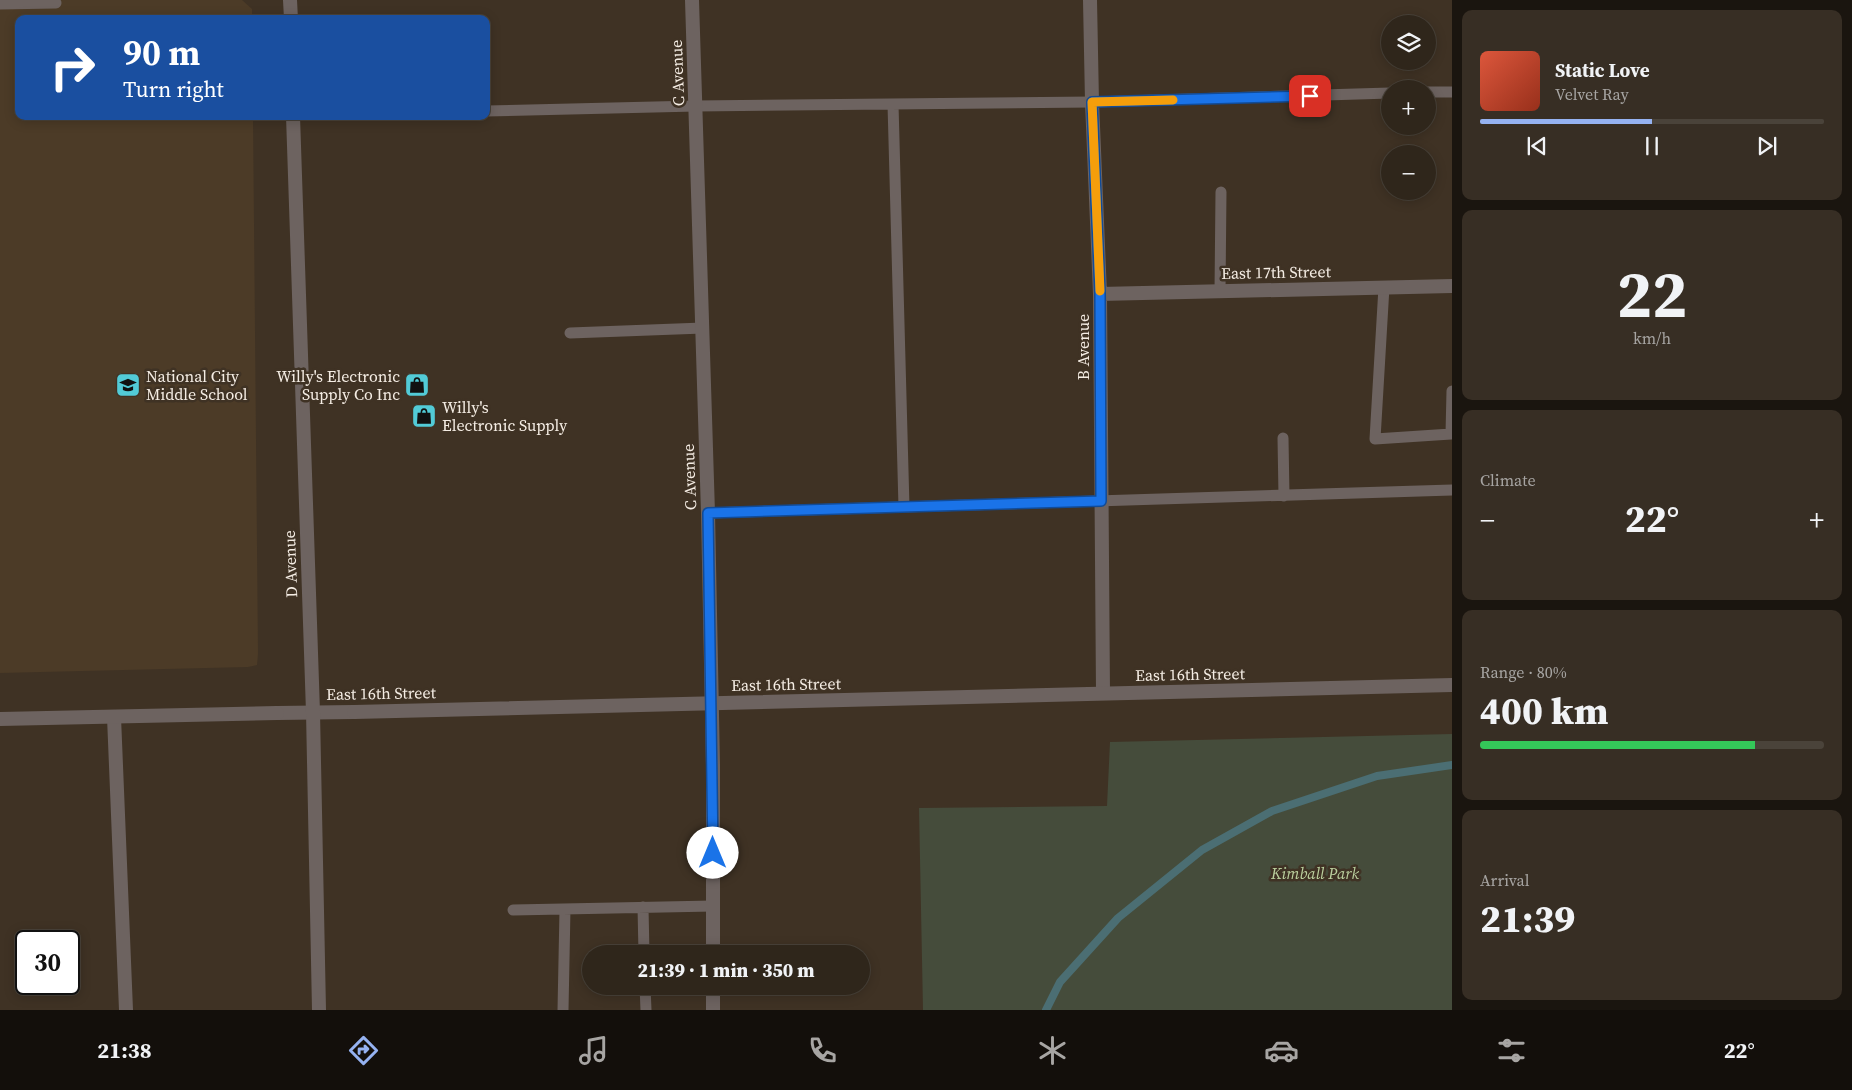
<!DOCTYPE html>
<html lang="en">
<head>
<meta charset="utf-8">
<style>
  body { margin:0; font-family:"Source Serif 4",serif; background:#372e24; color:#f1f3f6; height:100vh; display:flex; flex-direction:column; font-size:19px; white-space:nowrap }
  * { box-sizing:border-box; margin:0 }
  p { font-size:16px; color:#a7a5a3 }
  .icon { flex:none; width:28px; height:28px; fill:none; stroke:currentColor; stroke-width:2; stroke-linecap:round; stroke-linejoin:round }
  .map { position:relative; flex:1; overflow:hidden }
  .drawer { display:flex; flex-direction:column; gap:10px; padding:10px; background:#1a150f; width:400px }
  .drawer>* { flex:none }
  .hud { position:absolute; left:15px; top:15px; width:475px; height:105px; border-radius:10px; box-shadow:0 2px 12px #0003,0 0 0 1px #4a433a; background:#1a4fa0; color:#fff; overflow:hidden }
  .tools { position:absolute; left:1381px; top:15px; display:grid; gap:10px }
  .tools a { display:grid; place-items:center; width:55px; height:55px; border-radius:50%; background:#2f261b; box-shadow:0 2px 12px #0003,0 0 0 1px #4a433a; font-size:25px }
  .speed { position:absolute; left:15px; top:930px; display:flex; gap:10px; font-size:25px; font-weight:700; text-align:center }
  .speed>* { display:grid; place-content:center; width:65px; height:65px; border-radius:50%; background:#2f261b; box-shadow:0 2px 12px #0003,0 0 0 1px #4a433a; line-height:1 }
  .speed .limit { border:2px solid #111; border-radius:8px; background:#fff; color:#111 }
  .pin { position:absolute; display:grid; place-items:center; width:42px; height:42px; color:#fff; margin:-21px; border-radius:10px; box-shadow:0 2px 8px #0006 }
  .me { position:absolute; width:55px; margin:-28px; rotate:0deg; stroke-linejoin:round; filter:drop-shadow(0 0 4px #0008) }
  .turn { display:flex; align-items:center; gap:18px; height:105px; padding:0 25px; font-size:22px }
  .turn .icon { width:65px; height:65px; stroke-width:2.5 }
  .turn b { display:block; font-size:35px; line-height:42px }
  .big { font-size:38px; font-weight:800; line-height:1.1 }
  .drawer .card { flex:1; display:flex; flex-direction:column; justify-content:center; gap:8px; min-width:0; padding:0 18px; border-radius:10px; background:#372e24 }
  .drawer .dial { align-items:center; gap:0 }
  .dial b { font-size:65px; line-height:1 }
  .song { display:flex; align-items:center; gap:15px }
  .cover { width:60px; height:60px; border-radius:8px; background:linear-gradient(135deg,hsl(10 70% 55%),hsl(10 70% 35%)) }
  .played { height:5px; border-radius:2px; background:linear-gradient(90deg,#95b2f1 50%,#4a433a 50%) }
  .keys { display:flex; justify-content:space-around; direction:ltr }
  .heat { display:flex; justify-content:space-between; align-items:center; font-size:28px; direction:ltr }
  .charge { height:8px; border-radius:4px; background:linear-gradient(90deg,#34c759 80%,#4a433a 0) }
  .trip { position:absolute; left:582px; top:945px; width:288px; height:50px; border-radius:25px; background:#2f261b; box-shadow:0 2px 12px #0003,0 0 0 1px #4a433a; font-weight:800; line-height:50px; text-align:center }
  .dock { display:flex; height:80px; justify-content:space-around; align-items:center; background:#130f0b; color:#a7a5a3 }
  .dock .icon { width:35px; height:35px }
  .dock .on { color:#95b2f1 }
  .dock b { font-size:22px; color:#f1f3f6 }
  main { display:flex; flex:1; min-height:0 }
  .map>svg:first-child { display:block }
</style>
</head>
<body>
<main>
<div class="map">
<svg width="1452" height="1010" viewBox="0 0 1452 1010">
  <rect width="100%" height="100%" fill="#3f3224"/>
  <!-- built -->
  <path fill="#4c3b27" d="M0 0H242L252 9V19H19V116H253L258 654 257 665 248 667 0 673Z"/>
  <!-- green -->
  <path fill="#454c3b" d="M1452 734V1010H923L919 808 1107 806 1110 742Z"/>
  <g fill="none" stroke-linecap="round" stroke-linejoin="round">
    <!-- stream -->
    <path stroke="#4b6e73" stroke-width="8" d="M1046 1010 1060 982 1118 918 1202 850 1272 811 1377 776 1452 765"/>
    <!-- service -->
    <path stroke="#6d6360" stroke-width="11" d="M0 4 56 3
      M1428 92H1452
      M893 104 904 507
      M486 111 696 106 1092 102 1390 93
      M1384 287 1375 439 1451 434 1452 391
      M1220 291 1221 192
      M570 333 703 328
      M1283 438 1284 496
      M708 513 1452 490
      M643 907 644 954
      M513 910 713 906
      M645 986 646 1010
      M563 1010 565 909"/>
    <!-- minor -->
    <path stroke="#6d6360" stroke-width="14" d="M692 0 708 513 713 765V954
      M1090 0 1092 102 1100 294 1103 693
      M1100 294 1452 286
      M277 713 354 712
      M114 717 126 1010
      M713 986V1010"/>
    <!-- tertiary -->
    <path stroke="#6d6360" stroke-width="14" d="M290 0 291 19
      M293 116 313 712 319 1010
      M354 712 1452 685
      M0 719 277 713"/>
  </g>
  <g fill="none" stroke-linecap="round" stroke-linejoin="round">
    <defs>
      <path id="route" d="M713 853 708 513 1101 501 1100 294 1092 102 1310 96"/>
    </defs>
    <!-- route casing -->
    <use href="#route" stroke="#114b97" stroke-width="12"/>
    <!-- route -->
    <use href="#route" stroke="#1a73e8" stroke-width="9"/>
    <!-- slow -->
    <path stroke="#f59e0b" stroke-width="9" d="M1100 291 1092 102 1173 100"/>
  </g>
  <!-- icons -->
  <defs>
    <symbol id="school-square" viewBox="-11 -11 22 22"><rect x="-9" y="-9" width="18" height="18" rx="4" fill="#52cbd7" stroke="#3f3224"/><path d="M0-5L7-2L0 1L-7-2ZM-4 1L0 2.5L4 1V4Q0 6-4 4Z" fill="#111"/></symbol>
    <symbol id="shop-square" viewBox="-11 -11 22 22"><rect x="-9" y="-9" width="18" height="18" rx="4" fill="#52cbd7" stroke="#3f3224"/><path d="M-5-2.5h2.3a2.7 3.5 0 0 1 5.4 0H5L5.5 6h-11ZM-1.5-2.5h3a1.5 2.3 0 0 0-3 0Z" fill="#111"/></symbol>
  </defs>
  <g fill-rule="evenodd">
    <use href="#school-square" x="114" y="371" width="28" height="28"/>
    <use href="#shop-square" x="403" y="371" width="28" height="28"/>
    <use href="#shop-square" x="410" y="402" width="28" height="28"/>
  </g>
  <g text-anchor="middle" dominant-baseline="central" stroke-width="5" stroke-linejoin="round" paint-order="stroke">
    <!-- street labels -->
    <g font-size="16" fill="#f5ede4" stroke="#3f3224">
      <text transform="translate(677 73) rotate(-92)">C Avenue</text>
      <text transform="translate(1276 272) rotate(-1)">East 17th Street</text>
      <text transform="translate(1083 347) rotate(-90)">B Avenue</text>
      <text transform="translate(689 477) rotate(-92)">C Avenue</text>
      <text transform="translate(290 564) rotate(-92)">D Avenue</text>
      <text transform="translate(1190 674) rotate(-1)">East 16th Street</text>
      <text transform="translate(786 684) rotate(-1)">East 16th Street</text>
      <text transform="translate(381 693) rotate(-1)">East 16th Street</text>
    </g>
    <!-- poi labels -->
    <g font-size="16" fill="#f5ede4" stroke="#3f3224" text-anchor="start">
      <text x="146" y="376">National City<tspan x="146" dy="18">Middle School</tspan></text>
      <text x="400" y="376" text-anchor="end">Willy's Electronic<tspan x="400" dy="18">Supply Co Inc</tspan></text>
      <text x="442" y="407">Willy's<tspan x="442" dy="18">Electronic Supply</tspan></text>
    </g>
    <!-- park labels -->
    <g font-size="16" font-style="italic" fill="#bbd09e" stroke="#3f3224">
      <text x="1315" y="873">Kimball Park</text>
    </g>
  </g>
</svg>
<div class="tools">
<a><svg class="icon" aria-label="layers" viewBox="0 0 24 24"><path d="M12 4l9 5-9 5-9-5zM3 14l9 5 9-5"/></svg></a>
<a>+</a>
<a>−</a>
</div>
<div class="speed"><div class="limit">30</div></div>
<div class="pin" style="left:1310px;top:96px;background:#d93025"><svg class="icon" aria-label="arrive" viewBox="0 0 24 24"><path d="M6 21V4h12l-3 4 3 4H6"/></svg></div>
<svg class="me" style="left:713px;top:853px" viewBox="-20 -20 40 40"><circle r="19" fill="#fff"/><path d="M0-13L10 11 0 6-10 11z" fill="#1a73e8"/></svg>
<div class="trip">21:39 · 1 min · 350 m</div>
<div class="hud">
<div class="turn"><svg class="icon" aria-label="right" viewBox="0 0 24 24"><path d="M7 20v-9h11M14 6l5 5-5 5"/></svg><div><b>90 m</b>Turn right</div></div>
</div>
</div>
<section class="drawer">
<div class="card">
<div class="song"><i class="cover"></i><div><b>Static Love</b><p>Velvet Ray</p></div></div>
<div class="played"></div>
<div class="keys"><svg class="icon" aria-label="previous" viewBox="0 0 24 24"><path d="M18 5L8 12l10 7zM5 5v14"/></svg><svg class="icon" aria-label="pause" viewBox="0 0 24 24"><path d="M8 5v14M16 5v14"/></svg><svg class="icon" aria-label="next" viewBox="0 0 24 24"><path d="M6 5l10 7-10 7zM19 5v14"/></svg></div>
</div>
<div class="card dial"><b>22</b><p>km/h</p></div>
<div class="card"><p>Climate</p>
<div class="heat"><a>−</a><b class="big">22°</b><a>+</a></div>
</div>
<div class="card"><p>Range · 80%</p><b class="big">400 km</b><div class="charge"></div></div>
<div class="card"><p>Arrival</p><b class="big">21:39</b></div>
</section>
</main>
<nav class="dock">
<b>21:38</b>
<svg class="icon on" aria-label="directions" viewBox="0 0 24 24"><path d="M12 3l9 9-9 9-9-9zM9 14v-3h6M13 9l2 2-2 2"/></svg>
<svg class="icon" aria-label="music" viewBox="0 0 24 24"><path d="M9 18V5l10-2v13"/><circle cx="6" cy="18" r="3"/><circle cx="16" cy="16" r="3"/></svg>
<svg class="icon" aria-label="phone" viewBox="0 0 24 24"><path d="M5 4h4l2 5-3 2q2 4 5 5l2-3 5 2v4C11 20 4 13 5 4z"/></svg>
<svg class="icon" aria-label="climate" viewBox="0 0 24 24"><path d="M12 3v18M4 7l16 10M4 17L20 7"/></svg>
<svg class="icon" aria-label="car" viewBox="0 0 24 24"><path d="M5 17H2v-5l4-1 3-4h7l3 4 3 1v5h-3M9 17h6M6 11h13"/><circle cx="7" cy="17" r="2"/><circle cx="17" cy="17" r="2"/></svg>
<svg class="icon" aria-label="filters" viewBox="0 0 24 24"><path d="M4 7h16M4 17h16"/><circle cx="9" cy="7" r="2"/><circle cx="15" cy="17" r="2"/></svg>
<b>22°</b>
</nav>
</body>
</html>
